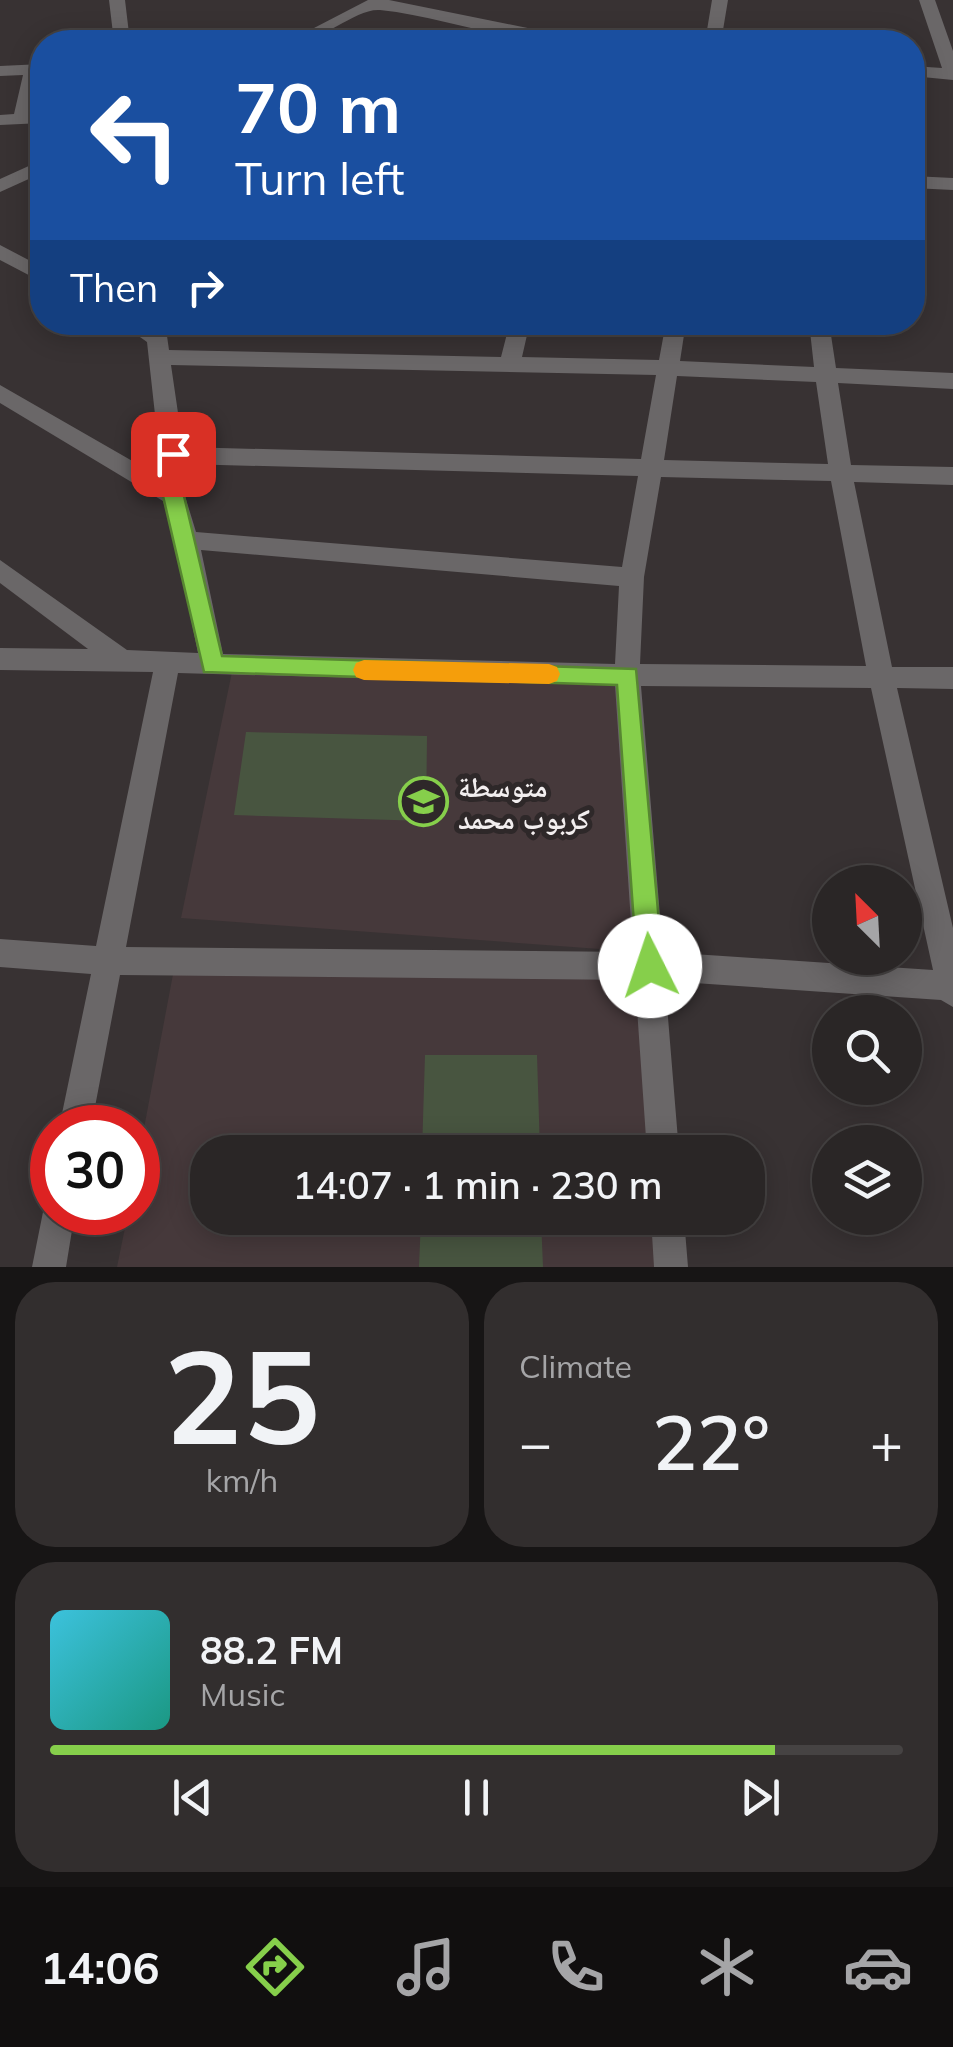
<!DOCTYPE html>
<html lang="en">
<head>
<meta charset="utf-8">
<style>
  body { margin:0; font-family:Mulish,"Noto Naskh Arabic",sans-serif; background:#322e2e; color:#f1f3f6; height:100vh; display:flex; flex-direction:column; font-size:38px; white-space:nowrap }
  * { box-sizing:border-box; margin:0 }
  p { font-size:32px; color:#a5a5a7 }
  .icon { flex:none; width:55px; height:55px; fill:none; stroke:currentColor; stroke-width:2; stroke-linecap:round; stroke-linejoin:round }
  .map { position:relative; height:1267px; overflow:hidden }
  .details { display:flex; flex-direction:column; gap:15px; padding:15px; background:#171515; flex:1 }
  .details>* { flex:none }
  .banner { position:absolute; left:30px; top:30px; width:895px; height:305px; border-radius:40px; box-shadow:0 5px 25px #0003,0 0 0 2px #464343; background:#1a4fa0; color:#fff; overflow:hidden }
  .needle { width:65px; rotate:336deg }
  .buttons { position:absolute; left:812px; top:865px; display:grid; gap:20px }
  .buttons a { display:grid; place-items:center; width:110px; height:110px; border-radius:50%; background:#2a2626; box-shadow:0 5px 25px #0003,0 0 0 2px #464343; font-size:50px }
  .speed { position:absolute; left:30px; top:1105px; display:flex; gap:20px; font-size:50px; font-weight:700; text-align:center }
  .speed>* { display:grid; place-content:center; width:130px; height:130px; border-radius:50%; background:#2a2626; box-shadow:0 5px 25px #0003,0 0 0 2px #464343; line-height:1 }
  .speed .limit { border:15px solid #d22; background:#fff; color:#111 }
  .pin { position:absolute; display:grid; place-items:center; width:85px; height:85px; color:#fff; margin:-42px; border-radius:20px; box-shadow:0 5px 15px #0006 }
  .me { position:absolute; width:110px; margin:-55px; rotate:356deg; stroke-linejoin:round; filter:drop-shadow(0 0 8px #0008) }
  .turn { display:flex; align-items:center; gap:35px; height:210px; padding:0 40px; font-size:45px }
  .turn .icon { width:130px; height:130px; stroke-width:2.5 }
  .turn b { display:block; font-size:70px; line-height:85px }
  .then { display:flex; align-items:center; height:95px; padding:0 40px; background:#0003; gap:20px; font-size:38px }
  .big { font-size:75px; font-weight:600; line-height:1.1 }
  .details .tile { flex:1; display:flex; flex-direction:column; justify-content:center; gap:15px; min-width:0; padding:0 35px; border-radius:40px; background:#322e2e }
  .details .dial { align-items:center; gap:0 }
  .dial b { font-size:130px; line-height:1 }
  .song { display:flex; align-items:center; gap:30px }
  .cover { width:120px; height:120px; border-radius:15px; background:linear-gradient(135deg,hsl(190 70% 55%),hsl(170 70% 35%)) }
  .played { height:10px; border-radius:5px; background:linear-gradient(90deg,#86cf4b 85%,#464343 85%) }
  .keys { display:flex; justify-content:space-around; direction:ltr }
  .heat { display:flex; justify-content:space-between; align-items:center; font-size:55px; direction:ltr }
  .details .tiles { flex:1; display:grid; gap:15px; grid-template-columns:1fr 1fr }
  .tile:last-child { grid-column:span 2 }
  .trip { position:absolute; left:190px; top:1135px; width:575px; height:100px; border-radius:40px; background:#2a2626; box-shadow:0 5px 25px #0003,0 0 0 2px #464343; font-weight:600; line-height:100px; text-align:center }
  .menu { display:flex; height:160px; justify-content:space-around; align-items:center; background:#110f0f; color:#a5a5a7 }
  .menu .icon { width:70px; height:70px }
  .menu .selected { color:#86cf4b }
  .menu b { font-size:45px; color:#f1f3f6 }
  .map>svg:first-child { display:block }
</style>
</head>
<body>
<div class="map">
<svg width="953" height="1267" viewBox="0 0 953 1267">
  <rect width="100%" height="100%" fill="#383233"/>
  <!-- built -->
  <path fill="#46393b" d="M232 672 629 685 654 953 181 918Z
    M174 969 657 971 661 1152H208V1218H662L663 1267H117L128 1213 138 1212V1160Z"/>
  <!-- green -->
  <path fill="#485540" d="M246 732 427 736 426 821 234 815Z
    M425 1055H537L540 1152H422Z
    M421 1218H541L543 1267H419Z"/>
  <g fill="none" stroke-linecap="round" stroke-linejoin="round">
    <!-- minor -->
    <path fill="#6a6768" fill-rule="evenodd" d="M109 0H125L130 42H114Z
      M368 0H389L572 37 580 42C513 46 447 17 380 10 354 8 323 44 287 42Z
      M712 0H728L721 42H705Z
      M919 0H935L953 51V80L912 76V66L942 68Z
      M42 64 32 113H42V123L0 125V115L14 114 23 75 0 76V66Z
      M42 160V173L0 192V179Z
      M912 176 953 178V190L912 188Z
      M0 245 42 267V282L0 260Z
      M119 322H165L169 350 501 357 510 322H530L522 357 659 360 666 322H686L680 361 814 367 809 322H829L836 368 953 373V389L838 383 851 465 953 467V485L854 482 892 667H953V689L897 688 953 928V1007L941 1000 665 981 679 1152H647L635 980 120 975 91 1128H59L91 974 0 967V939L96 946 153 672 0 670V648L88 649 0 583V560L127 650 198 653 175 540 163 501 0 403V385L162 478 147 342ZM171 365 656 375 641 459 183 447ZM677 376 816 382 828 464 664 460ZM184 464 638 476 622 567 196 532 185 496ZM661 477 831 481 866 666 640 664 644 577ZM201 550 619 586 615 664 223 654ZM178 673 615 685 633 952 126 947ZM641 686 871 688 933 970 663 952Z
      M52 1198V1212H75L66 1267H32L43 1212Z
      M651 1218H684L688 1267H654Z"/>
  </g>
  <!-- route -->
  <path fill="#86cf4b" stroke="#578731" stroke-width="2.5" d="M173 447 183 454 184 496 222 656 636 669 663 966 660 976 650 980 640 976 637 966 617 685 204 672 163 496 162 454Z"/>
  <!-- slow -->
  <path fill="#f59e0b" d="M364 660 549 664 557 667 560 674 557 681 549 684 364 680 356 677 353 670 356 663Z"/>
  <!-- icons -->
  <defs>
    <symbol id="school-ring" viewBox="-11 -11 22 22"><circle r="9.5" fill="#2e2829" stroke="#86cf4b" stroke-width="1.5"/><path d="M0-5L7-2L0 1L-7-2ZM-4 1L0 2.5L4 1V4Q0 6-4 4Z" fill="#86cf4b"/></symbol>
  </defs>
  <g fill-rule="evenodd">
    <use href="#school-ring" x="396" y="774" width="55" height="55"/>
  </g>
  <g text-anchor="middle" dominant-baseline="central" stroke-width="10" stroke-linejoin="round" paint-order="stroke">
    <!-- poi labels -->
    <g font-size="28" font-weight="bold" fill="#f2eeef" stroke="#2e2829" text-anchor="start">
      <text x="458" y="786">متوسطة<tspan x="458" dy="32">كربوب محمد</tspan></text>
    </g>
  </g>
</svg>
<div class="buttons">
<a><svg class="needle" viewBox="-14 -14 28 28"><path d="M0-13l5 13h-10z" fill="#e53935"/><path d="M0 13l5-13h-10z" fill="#a5a5a7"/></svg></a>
<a><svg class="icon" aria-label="search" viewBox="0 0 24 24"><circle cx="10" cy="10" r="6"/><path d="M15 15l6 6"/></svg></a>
<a><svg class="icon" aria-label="layers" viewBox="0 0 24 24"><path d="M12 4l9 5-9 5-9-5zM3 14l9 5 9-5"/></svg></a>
</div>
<div class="speed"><div class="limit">30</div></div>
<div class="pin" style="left:173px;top:454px;background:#d93025"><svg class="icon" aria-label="arrive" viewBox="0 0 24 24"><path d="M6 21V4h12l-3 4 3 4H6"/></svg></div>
<svg class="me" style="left:650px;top:966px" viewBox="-20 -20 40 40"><circle r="19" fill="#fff"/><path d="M0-13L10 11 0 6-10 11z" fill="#86cf4b"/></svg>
<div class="trip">14:07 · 1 min · 230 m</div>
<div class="banner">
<div class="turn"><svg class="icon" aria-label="left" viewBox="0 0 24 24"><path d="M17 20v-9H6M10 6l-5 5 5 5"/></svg><div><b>70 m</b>Turn left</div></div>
<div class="then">Then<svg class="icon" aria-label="right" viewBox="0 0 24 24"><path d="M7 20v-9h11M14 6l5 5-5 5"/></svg></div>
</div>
</div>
<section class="details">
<div class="tiles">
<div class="tile dial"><b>25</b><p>km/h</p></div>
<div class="tile"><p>Climate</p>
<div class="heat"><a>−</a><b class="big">22°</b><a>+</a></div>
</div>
<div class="tile">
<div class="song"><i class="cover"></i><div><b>88.2 FM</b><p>Music</p></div></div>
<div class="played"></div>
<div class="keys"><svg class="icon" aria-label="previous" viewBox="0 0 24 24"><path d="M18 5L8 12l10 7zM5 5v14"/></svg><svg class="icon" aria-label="pause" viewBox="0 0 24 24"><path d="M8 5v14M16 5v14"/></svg><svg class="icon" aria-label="next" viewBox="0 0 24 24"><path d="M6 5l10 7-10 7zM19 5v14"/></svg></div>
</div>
</div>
</section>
<nav class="menu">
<b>14:06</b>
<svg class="icon selected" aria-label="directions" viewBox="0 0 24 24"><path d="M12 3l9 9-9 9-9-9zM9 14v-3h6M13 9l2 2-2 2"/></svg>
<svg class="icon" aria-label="music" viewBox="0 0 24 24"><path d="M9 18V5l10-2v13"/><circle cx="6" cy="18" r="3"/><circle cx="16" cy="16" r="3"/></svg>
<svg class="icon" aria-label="phone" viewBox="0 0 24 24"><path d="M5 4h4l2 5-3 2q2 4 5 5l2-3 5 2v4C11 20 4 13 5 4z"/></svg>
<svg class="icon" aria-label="climate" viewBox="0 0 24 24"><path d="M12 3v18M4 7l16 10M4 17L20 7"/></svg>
<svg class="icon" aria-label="car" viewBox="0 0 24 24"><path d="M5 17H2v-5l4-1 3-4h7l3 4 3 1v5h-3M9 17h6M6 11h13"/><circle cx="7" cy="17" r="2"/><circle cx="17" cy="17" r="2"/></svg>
</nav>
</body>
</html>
